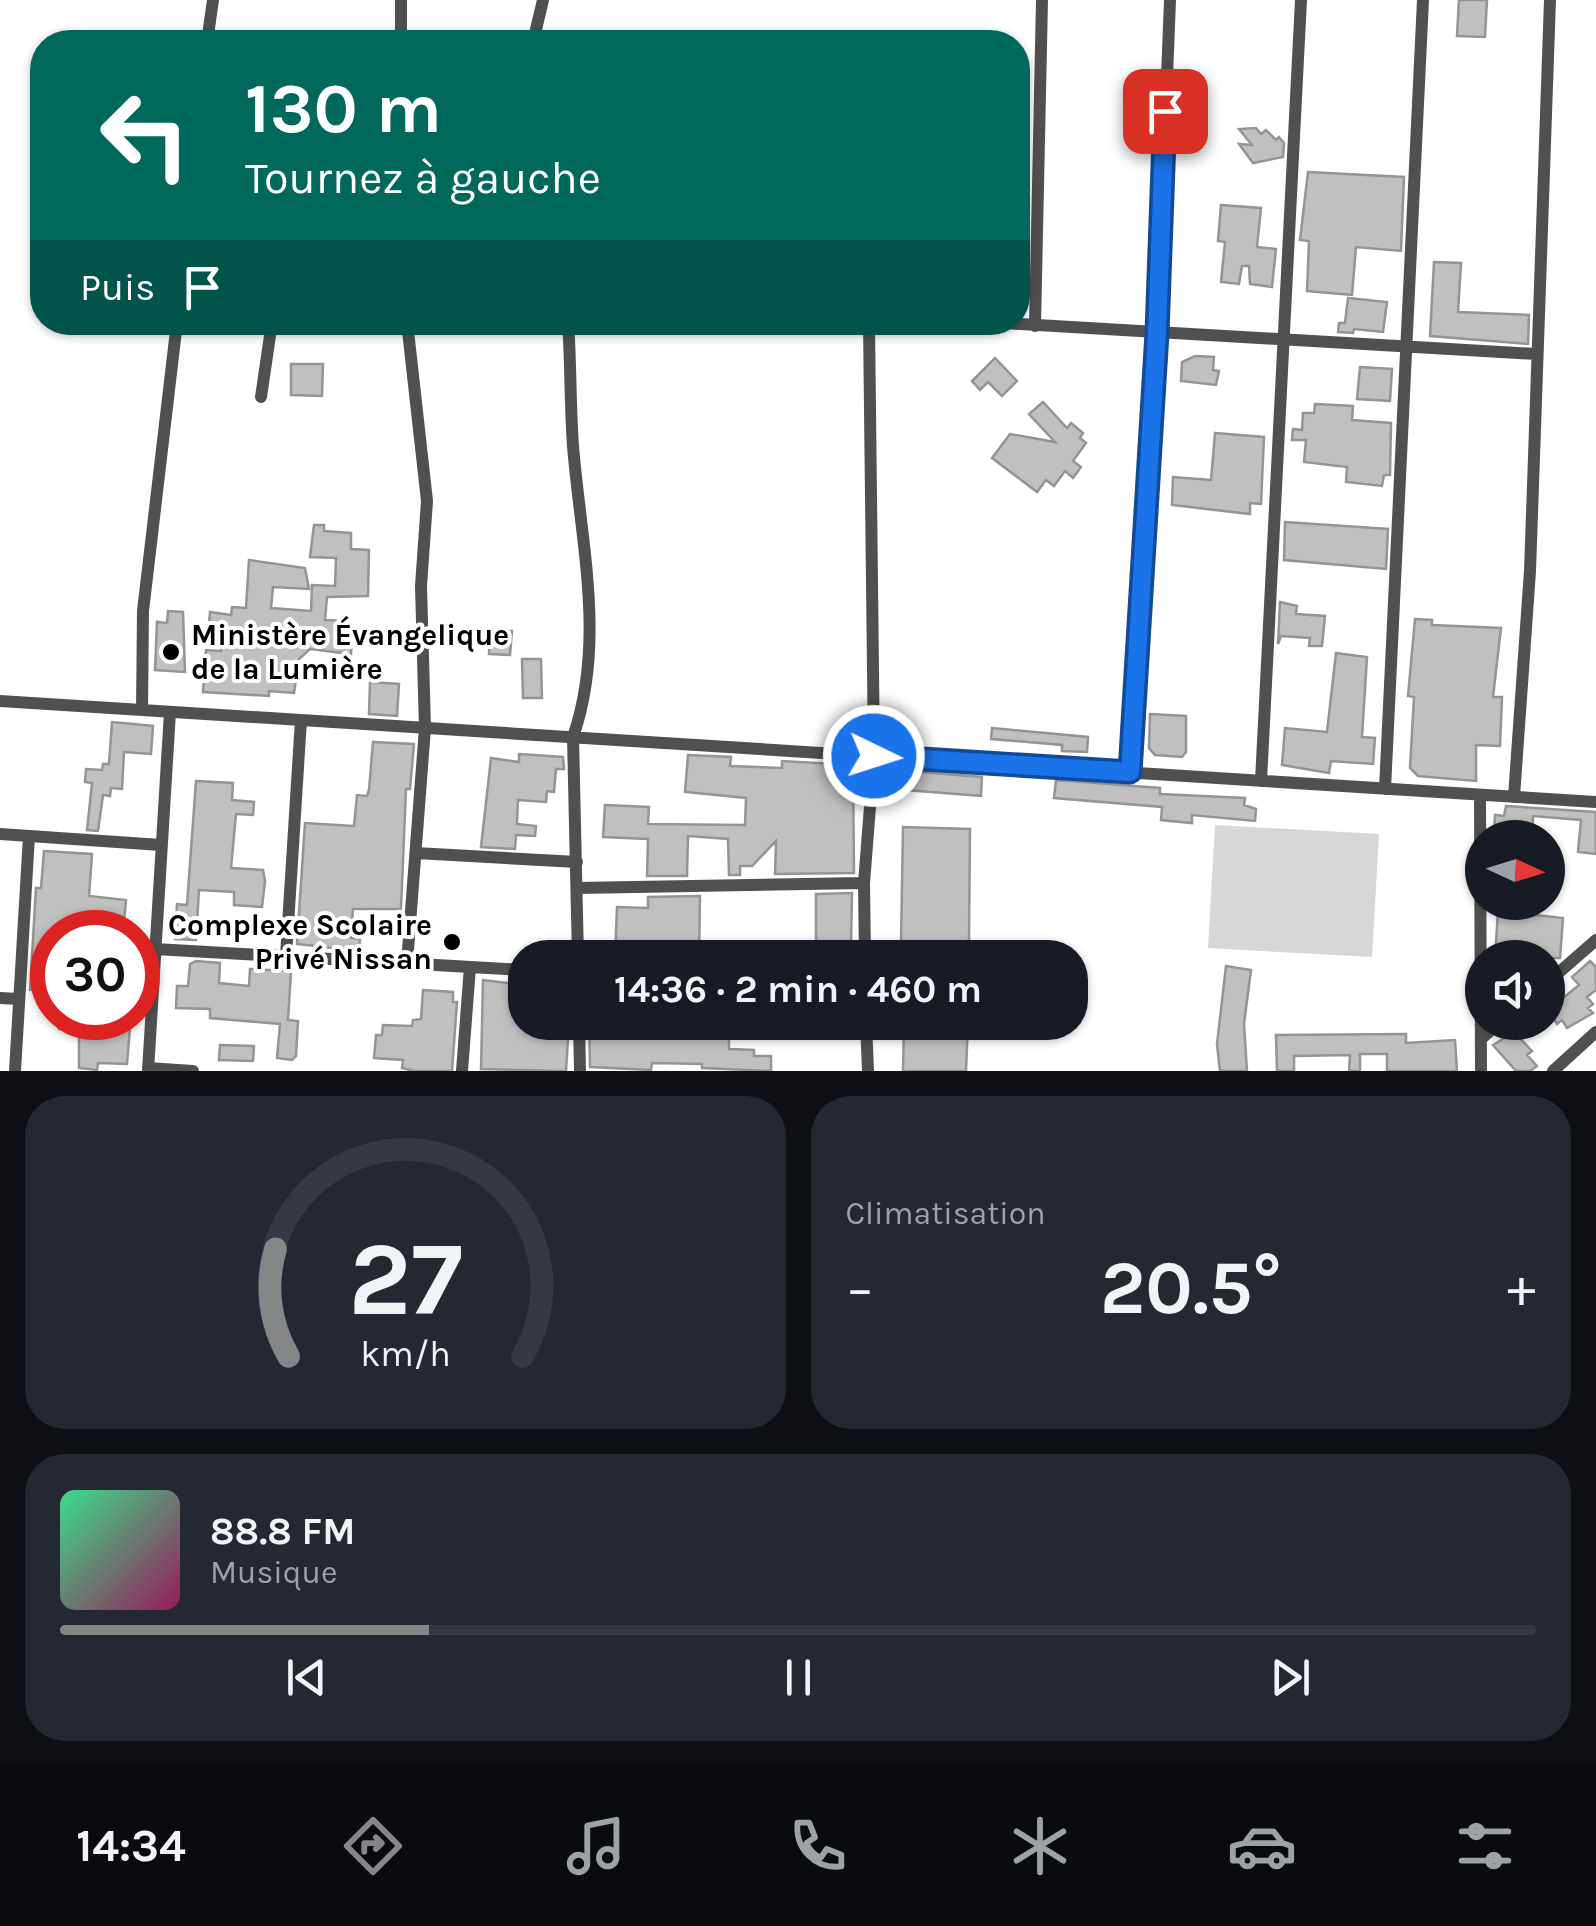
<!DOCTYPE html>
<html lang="fr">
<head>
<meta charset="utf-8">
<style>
  body { margin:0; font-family:Karla,sans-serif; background:#242831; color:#f1f3f6; height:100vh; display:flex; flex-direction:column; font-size:38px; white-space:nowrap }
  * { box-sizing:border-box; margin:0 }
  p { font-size:32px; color:#9ea1a6 }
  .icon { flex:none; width:55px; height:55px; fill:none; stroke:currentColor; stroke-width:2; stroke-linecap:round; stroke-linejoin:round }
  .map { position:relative; height:1071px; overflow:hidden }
  .drawer { display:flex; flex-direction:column; gap:25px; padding:25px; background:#0d0f14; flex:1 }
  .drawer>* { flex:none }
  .hud { position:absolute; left:30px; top:30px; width:1000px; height:305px; border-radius:40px; box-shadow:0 2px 8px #0004; background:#00695c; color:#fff; overflow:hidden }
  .needle { width:65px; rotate:94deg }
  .controls { position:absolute; left:1465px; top:820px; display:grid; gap:20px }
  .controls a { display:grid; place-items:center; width:100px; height:100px; border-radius:50%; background:#171b24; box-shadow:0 2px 8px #0004; font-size:50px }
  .speed { position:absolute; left:30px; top:910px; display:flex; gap:20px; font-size:50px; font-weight:700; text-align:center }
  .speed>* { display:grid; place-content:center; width:130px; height:130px; border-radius:50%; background:#171b24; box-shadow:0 2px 8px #0004; line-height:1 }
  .speed .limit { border:15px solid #d22; background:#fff; color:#111 }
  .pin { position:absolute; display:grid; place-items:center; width:85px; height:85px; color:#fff; margin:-42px; border-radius:20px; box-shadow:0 5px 15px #0006 }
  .me { position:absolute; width:110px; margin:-55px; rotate:94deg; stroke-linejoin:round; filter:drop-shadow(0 0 8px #0008) }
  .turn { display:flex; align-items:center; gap:35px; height:210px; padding:0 50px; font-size:45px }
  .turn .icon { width:130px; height:130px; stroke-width:2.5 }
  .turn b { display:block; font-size:70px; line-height:85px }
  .then { display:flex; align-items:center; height:95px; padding:0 50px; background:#0003; gap:20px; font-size:38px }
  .big { font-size:75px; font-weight:700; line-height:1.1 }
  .drawer .card { flex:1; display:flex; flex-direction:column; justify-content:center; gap:15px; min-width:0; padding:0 35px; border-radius:40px; background:#242831 }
  .drawer .dial { align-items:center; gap:0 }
  .dial svg { height:260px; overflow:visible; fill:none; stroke:#363941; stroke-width:7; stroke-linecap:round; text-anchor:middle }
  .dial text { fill:#f1f3f6; stroke:none }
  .song { display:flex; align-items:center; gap:30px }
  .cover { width:120px; height:120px; border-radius:15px; background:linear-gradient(135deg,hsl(150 70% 55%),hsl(330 70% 35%)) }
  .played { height:10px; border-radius:5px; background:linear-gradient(90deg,#858687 25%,#363941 25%) }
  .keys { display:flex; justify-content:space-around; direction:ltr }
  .heat { display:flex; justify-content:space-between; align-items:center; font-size:55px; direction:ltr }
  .drawer .tiles { flex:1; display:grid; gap:25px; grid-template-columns:1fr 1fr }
  .card:last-child { grid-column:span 2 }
  .trip { position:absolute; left:508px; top:940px; width:580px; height:100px; border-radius:40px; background:#171b24; box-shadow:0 2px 8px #0004; font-weight:700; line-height:100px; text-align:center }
  .menu { display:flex; height:160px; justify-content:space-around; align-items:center; background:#090b0e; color:#9ea1a6 }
  .menu .icon { width:70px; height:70px }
  .menu .on { color:#858687 }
  .menu b { font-size:45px; color:#f1f3f6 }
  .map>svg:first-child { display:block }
</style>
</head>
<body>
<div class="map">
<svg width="1596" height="1071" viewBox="0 0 1596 1071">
  <rect width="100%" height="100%" fill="#fff"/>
  <!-- green -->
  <path fill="#d7d7d7" d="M1215 825 1379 834 1372 957 1208 948Z"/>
  <!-- building -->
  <path fill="#c0c0c0" stroke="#949494" stroke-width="2.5" d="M1459 0H1487L1485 37 1457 36Z
    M1256 128 1261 134 1266 130 1276 140 1279 137 1284 143 1283 157 1253 163 1239 144 1252 145 1239 129Z
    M1308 172 1404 177 1401 251 1356 247 1352 295 1307 291 1309 241 1300 240Z
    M1221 205 1261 208 1257 247 1276 249 1272 287 1250 284 1249 266H1242L1239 284 1221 282 1225 242 1218 241Z
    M1434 262 1461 263 1458 312 1529 315 1528 344 1430 336Z
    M1348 298 1387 302 1383 332 1354 329 1353 333 1338 332 1339 323H1345Z
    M1195 356 1214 357 1213 370 1219 371 1216 385 1181 381 1182 362Z
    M995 358 1017 381 1002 396 988 382 980 390 972 381Z
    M291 364H323L322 396 291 395Z
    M1360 367 1392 369 1390 401 1357 399Z
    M1043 402 1067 428 1071 423 1083 433 1080 438 1086 443 1073 461 1081 467 1073 478 1065 471 1054 486 1046 480 1037 492 992 458 1010 434 1055 442 1029 414Z
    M1315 404 1353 406 1352 420 1391 423 1390 475H1384L1382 486 1346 482 1347 467 1304 462 1306 440H1292L1293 429 1302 430 1303 413H1314Z
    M1215 433 1264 437 1261 504 1250 503V514L1172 505 1173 477 1211 480Z
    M1285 522 1388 529 1386 569 1284 560Z
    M314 525H324V531L351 533V549L369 550 368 596 327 597 325 620 344 621 343 638 352 639 351 654 310 649 299 659 294 693 269 691V696L203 692 206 650 221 651 222 626 209 625 210 612 231 615 232 607 246 608 249 560 305 568 309 589 273 587 271 608 311 611 312 585 335 586 336 558 310 557Z
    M1280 602 1297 606 1296 614 1325 616 1322 646H1309L1310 638 1281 636 1278 644Z
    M168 611 183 612 185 672 155 670 157 622 167 623Z
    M1415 619 1432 620V625L1501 628 1493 697H1502L1500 746 1476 745V781L1418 776 1410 768 1414 697 1408 696Z
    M490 630 512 631 510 655 489 654Z
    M1336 653 1367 657 1362 737 1375 738 1373 764 1331 761 1329 773 1282 765 1285 728 1327 732Z
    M522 659H541L542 698H523Z
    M370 682 399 684 397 716 369 714Z
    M1150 714 1186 716V752L1182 757 1155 755 1149 748Z
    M112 722 153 726 151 754 124 752 122 789 111 788 110 796 103 795 98 831 87 830 92 783 85 782 86 769 102 770 103 764H109Z
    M992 728 1088 737 1087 752 1062 751V745L991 739Z
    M373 742 414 744 410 789H406L401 909H353L351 938 360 939 359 951 297 944 305 823 354 826 357 795 367 796 369 790Z
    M519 754 563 757 564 769H556L554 792 547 791 546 802 518 800 517 824 536 826 535 836 516 835 515 849 481 847 491 758 519 762Z
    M688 755 731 757 730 766 782 768V761L853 765 854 873 775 874 776 841 752 866H740V875H729L728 839 688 836 687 876H647L648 839 603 837 605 805 649 807 648 824 745 825 746 798 685 792Z
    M895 770 982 777 981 796 893 789Z
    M1056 780 1160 788V794L1245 798 1244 805 1256 809 1255 821 1192 815V823L1161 820 1162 807 1054 798Z
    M196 781 233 783 232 800 254 802 253 815 236 814 231 868 263 870 265 881 262 907 234 905V892L199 890 196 940 175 939 177 904 187 905Z
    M1506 806 1596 812V854L1578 852 1581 820 1533 816 1532 838H1494L1495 815 1504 816Z
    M903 827 970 829 969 943H901Z
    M44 851 92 854 89 896 126 900 124 921 85 918 84 929 54 927 52 1004 38 1003 39 991 30 990 36 888H41Z
    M852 893 851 944 816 942V894Z
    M700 896 699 958H615L617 907 648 908V897Z
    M1498 911 1563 918 1560 958H1495Z
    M196 961 220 963 219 983 249 986 250 969 291 971 288 1020 298 1021 296 1056 292 1060 277 1058 280 1024 210 1018V1009L176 1008 177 986H188L190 964Z
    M1590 961 1596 967V990L1587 997 1593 1004 1588 1008 1593 1013 1567 1028 1562 1020 1557 1024 1548 1011V1001L1557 992 1563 998 1579 985 1572 977Z
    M1226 966 1251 970 1244 1024 1247 1071H1220L1217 1044Z
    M483 980 525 985V1022H569L566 1071 481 1069Z
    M423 990 453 992V1002H457L452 1071H414L402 1068 403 1060 374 1058 376 1035H382L383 1025 412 1026 413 1020 421 1019Z
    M60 1018H107L106 1024 130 1027 127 1064 98 1063 97 1070 79 1068V1031L59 1029Z
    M589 1022H654L687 1025V1031L729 1033V1049L754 1050V1056H771V1071L702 1068V1064L652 1063 651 1070 590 1067Z
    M904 1022 968 1023 966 1071H903Z
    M1514 1032 1532 1051 1527 1055 1537 1066 1530 1071H1516L1493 1045Z
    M1406 1034V1043L1455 1040 1457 1071H1387V1054H1360V1071H1349L1350 1055 1294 1056V1071H1277L1276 1035Z
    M220 1045 254 1046 253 1061 219 1060Z"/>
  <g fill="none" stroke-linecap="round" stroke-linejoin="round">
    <!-- street -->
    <path stroke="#505050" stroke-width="12" d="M401 0V42
      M207 42 213 0
      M533 42 543 0
      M407 322 427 501 421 586 425 728 407 963
      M568 322C571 364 570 405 573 446 581 544 606 642 573 737L578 958
      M986 322 1535 354
      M1035 326 1042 0
      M261 397 272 322
      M0 701 1596 802
      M142 710 143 611 177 322
      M1129 773 1157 333 1170 0
      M1261 781 1301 0
      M1385 789 1423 0
      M1480 795 1481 1071
      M1514 797 1530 571 1550 0
      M0 834 161 845
      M416 853 577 862
      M577 888 864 883
      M155 949 525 970
      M286 956 301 720
      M865 958 864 883 874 756 869 322
      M1548 982 1596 940
      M0 998 19 999
      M579 1022 580 1071
      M866 1022 868 1071
      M1481 1039 1500 1022
      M148 1068 193 1071
      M15 1071 29 836
      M148 1071 170 712
      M462 1071 470 967
      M1553 1071 1596 1032"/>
  </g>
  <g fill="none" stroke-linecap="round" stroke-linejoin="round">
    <defs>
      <path id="route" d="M874 756 1130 772 1157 333 1165 111"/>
    </defs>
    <!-- route casing -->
    <use href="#route" stroke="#114b97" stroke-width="25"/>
    <!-- route -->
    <use href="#route" stroke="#1a73e8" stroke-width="18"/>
  </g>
  <!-- markers -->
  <g fill="#000" stroke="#fff" stroke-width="4">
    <circle cx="171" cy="652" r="10"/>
    <circle cx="452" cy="942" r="10"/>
  </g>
  <g text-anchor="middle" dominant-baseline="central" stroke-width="8" stroke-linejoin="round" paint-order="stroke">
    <!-- poi labels -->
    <g font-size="30" font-weight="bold" fill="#000" stroke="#fff" text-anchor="start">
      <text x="191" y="635">Ministère Évangelique<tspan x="191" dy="34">de la Lumière</tspan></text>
      <text x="432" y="925" text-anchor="end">Complexe Scolaire<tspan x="432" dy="34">Privé Nissan</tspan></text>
    </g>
  </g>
</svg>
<div class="controls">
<a><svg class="needle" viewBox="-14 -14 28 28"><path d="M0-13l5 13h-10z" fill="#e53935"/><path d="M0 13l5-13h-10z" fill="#9ea1a6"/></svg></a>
<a><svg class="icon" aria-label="sound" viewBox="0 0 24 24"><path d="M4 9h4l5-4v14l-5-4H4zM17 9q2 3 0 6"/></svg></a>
</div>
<div class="speed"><div class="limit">30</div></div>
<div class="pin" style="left:1165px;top:111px;background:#d93025"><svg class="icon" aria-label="arrive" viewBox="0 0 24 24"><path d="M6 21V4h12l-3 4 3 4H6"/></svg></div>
<svg class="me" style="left:874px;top:756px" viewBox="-20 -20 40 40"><circle r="17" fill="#1a73e8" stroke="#fff" stroke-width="3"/><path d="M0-11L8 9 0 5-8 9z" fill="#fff"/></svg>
<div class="trip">14:36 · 2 min · 460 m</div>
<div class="hud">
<div class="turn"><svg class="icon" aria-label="left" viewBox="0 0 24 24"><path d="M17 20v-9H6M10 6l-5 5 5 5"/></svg><div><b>130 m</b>Tournez à gauche</div></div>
<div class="then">Puis<svg class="icon" aria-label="arrive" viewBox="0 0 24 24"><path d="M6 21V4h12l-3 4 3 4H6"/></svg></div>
</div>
</div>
<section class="drawer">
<div class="tiles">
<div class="card dial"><svg viewBox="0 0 100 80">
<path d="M14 69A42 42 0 1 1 86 69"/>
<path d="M14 69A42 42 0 0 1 10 36" stroke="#858687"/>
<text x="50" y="56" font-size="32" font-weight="700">27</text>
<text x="50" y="72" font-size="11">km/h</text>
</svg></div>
<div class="card"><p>Climatisation</p>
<div class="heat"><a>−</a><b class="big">20.5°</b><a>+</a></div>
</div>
<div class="card">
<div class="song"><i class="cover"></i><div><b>88.8 FM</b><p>Musique</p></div></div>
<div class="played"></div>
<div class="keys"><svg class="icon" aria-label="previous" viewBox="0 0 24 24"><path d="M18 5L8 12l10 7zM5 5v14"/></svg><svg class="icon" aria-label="pause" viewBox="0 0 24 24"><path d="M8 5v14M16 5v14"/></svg><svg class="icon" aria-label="next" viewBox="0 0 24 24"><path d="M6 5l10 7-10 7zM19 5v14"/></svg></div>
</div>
</div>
</section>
<nav class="menu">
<b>14:34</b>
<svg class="icon on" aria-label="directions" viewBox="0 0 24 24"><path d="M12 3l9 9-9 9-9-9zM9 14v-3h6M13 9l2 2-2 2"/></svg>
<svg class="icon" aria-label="music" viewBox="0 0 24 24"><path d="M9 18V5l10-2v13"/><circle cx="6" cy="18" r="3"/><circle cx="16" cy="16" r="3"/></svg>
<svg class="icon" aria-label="phone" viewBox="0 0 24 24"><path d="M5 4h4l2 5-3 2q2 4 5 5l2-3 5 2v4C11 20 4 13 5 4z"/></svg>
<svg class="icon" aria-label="climate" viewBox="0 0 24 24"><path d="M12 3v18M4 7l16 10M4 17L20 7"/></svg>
<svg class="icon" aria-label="car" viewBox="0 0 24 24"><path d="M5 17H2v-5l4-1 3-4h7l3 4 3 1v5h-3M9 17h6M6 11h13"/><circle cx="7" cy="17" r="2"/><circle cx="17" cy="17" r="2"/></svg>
<svg class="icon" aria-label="filters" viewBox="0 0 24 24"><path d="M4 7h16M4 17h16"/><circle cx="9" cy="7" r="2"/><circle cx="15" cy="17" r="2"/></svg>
</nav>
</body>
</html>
